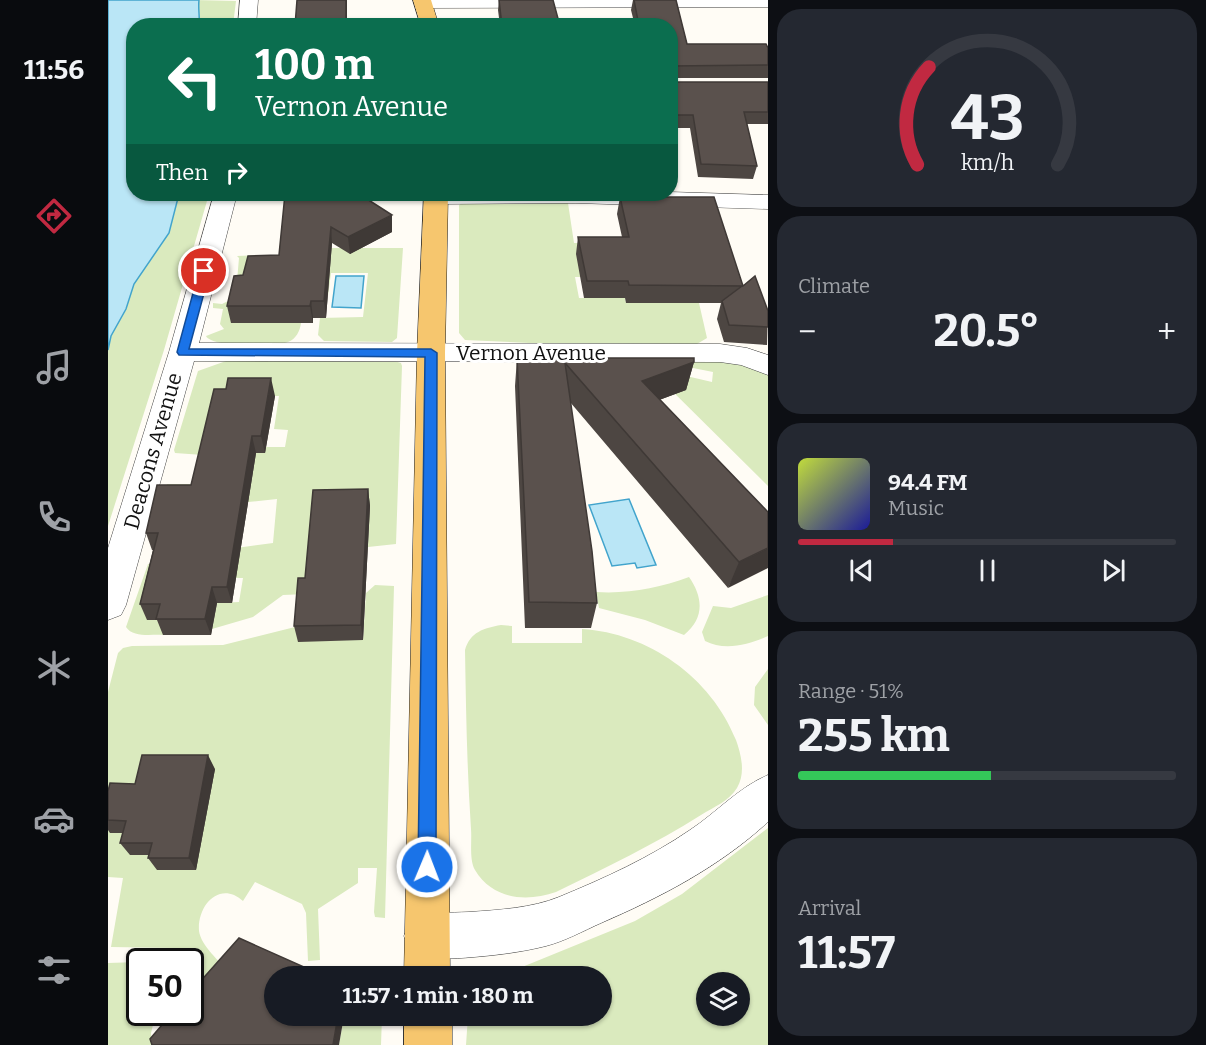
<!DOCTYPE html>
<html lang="en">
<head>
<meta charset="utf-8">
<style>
  body { margin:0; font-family:Bitter,serif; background:#242831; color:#f1f3f6; height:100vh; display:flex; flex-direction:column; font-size:22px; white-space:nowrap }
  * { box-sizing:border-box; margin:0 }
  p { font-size:20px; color:#9ea1a6 }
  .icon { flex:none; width:33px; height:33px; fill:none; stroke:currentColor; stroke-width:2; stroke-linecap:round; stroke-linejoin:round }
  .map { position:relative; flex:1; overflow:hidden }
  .panel { display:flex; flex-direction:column; gap:9px; padding:9px; background:#0d0f14; width:438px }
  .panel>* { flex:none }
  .top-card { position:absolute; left:18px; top:18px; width:552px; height:183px; border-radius:24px; box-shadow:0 2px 4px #0004; background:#0b6e4f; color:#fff; overflow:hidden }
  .tools { position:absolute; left:588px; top:972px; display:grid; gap:12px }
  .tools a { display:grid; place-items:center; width:54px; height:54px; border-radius:50%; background:#171b24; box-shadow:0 2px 4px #0004; font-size:30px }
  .speed { position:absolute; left:18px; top:948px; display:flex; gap:12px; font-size:30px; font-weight:700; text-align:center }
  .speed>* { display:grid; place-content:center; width:78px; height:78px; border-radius:50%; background:#171b24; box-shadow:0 2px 4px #0004; line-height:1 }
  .speed .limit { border:3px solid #111; border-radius:9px; background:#fff; color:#111 }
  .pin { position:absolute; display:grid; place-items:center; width:51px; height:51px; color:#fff; margin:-26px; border:3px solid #fff; border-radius:50%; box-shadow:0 2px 6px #0007 }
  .me { position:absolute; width:66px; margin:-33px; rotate:1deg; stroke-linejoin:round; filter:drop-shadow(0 0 4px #0008) }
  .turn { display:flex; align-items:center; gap:21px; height:126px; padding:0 30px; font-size:27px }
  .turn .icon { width:78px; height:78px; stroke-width:2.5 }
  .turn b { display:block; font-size:42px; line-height:51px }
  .then { display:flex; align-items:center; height:57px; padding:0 30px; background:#0003; gap:12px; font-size:22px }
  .big { font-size:45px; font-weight:700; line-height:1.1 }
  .panel .card { flex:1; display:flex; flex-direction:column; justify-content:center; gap:9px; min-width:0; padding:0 21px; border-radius:24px; background:#242831 }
  .panel .dial { align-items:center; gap:0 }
  .dial svg { height:156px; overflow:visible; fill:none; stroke:#363941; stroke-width:7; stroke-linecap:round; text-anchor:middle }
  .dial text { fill:#f1f3f6; stroke:none }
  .song { display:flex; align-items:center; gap:18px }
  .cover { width:72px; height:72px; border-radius:9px; background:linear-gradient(135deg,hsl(70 70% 55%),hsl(240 70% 35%)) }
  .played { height:6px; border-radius:3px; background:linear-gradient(90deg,#c12941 25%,#363941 25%) }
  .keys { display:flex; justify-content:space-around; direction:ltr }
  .heat { display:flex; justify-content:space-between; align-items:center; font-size:33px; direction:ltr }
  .charge { height:9px; border-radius:4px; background:linear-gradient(90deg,#34c759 51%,#363941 0) }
  .trip { position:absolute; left:156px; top:966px; width:348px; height:60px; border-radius:30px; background:#171b24; box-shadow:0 2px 4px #0004; font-weight:700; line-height:60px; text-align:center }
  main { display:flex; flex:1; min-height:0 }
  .dock { display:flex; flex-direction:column; width:108px; justify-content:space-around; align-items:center; background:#090b0e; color:#9ea1a6 }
  .dock .icon { width:42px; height:42px }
  .dock .current { color:#c12941 }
  .dock b { font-size:27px; color:#f1f3f6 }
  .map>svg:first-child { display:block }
</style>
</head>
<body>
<main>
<nav class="dock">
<b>11:56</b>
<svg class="icon current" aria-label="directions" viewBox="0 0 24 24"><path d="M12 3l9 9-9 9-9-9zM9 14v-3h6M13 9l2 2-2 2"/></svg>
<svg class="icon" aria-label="music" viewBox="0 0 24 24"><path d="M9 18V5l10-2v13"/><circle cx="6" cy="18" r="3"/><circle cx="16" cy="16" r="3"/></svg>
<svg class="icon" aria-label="phone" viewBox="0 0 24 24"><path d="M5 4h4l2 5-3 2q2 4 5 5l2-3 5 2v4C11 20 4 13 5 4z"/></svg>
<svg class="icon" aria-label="climate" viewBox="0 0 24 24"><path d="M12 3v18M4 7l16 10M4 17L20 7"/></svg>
<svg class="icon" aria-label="car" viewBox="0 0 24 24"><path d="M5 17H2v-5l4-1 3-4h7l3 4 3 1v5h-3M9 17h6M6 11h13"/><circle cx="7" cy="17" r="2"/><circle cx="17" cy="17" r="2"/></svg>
<svg class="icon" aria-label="filters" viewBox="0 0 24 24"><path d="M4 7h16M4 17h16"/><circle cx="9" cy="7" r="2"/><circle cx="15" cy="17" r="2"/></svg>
</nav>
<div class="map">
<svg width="660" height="1045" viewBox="0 0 660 1045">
  <rect width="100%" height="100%" fill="#fffcf5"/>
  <!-- green -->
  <path fill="#daeabe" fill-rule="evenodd" d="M86 0 128 1 125 25 74 26Z
    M0 181 26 194H101L56 350 0 526Z
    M354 203H460L466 243H511L472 277H467L471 298H517L518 303H591L599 338 589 344H443L357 340 351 333V205Z
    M214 248H295L289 338 284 342 216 341 210 335 212 318 255 317 260 273H223L220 296Z
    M152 255 157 262 123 323H193C192 331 188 339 180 342 168 348 102 347 98 336L116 329 112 324 115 309 105 308V303L114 304 120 301 129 281 131 258 129 256Z
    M283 360 293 363 294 366 288 544 260 547 261 506 199 594 175 595 145 617 104 629 109 603 131 602 135 578 50 577 59 620 55 635C43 634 25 638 18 627L40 564 119 562 121 549 165 543 169 499 140 502H55L59 484H135L139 453 156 447H177L180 430 166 429 171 396H124L95 455 67 453 66 450 90 371 118 361Z
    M569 361 633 362 660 374V486L550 377 557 371 604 382 605 372 565 364Z
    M581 577C595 597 597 618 576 635L537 620 491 608 488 592C521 594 551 588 581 577Z
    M267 585 286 586 277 918 267 917 266 912 269 868H250V883L210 909 212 960 200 961 198 913 194 904 147 882 135 901C112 880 89 905 91 931 93 946 112 961 121 973L60 1043C58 1031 54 1022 63 1013L82 1012C89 988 105 955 67 948L3 947 15 878 0 877V692L10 653 15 648 24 646 115 645 191 626 255 640 258 593Z
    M660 595V636C641 645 616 651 597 641L594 632 605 606 623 608Z
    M393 625 404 626V643H474V629C540 633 603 677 628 740 633 754 638 773 629 788 621 801 606 807 593 815 547 844 497 868 448 892 419 902 385 900 367 870 361 860 364 841 363 829 359 770 358 710 357 650 362 632 376 628 393 625Z
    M660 669V725L646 705 647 687Z
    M660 828V1045H358L360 1016H494V976H392L527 921 574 894ZM598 982H632V1016H598Z
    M31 962 32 1012 48 1013 43 1033 44 1045H0V963Z
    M236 1016H274L273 1045H231Z"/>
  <!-- water -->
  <path fill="#bae6f6" stroke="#42a4cc" stroke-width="1.5" d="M0 0H91C90 9 92 17 91 25L26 26V194H71L61 233 26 284 18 309 3 336 0 350Z
    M228 276H256L253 308 224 307Z
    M521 499 548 565 529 568 527 563 504 566 481 505Z"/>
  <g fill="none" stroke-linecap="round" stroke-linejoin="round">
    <defs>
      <path id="minor" d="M132 0H150L148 26H130Z
        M308 0H660V7L315 8 309 7 306 3Z
        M562 192 660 195V209L468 203 328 204 320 202 316 197 319 194Z
        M106 194H129L91 343 612 344 639 348 660 355V375L633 365 612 362 86 361 18 605 13 615 0 620V548L61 352Z
        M660 775V822C611 867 553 897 493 923 475 931 457 941 438 946 414 952 390 955 366 957 344 959 324 960 303 952L296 936 303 920C322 912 341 913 361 912 391 910 424 908 451 897 497 878 541 858 582 830 608 813 631 787 660 775Z"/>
      <path id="major" d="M305 0H323L331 26H313Z
        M316 194H340L337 353 342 976H296L309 353Z
        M296 1016H344V1045H296Z"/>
    </defs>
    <!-- minor casing -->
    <use href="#minor" stroke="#444" stroke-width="1"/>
    <!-- major casing -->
    <use href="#major" stroke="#222" stroke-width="1"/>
    <!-- minor -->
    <use href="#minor" fill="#fff" fill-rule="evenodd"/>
    <!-- major -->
    <use href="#major" fill="#f6c66e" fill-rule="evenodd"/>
  </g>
  <!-- wall -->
  <path fill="#4d4642" d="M391 0 452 26H392L390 10Z
    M525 0H568L579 44 660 65V78H562V26H527L523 10Z
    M562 80 564 82H660V124H639L649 166 645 179 590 177 582 128H562Z
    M174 194H259V199L284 232 242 254 224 243 218 318H205V323H123L119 306 135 275 171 255 177 195Z
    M512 197 635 286 660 311 659 345 616 342 609 319 613 303H518L517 298H476L468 254 470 237H514L509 214Z
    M409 358 586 362 578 390 551 400 660 512 620 588 462 402 489 603 483 628H417L407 386Z
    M118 389 167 396 157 453H148L124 603H109L103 635H55L49 620H39L32 604 45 550H44L38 533 83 485Z
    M260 489 262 506 255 640 190 642 186 626 197 578Z
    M107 769 88 870H49L40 858 41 855H22L12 843 15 833H2L0 830V791L27 784Z"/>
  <!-- shaded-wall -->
  <path fill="#3f3936" d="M238 0H239V26H238Z
    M284 215V232L242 254 240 237Z
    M223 227 224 243 218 318 216 301Z
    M203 301 205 318V323L202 306Z
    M586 362 578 390 527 409 534 381Z
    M163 378 167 396 157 453 153 436Z
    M144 436 148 453 124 603 119 587Z
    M260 489 262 506 255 640 253 625Z
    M660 548V568L620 588 631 562Z
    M104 587 109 603 103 635 97 619Z
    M100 755 107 769 88 870 81 858Z
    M230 1016H236L231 1045H225Z"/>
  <!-- building -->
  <path fill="#5a514d" stroke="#3f3936" stroke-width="1.5" d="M189 0H238V26H187Z
    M391 0H445L452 26H394Z
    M526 0H568L579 44H658L660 48V65L563 66 562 73V26H531Z
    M562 80 564 82H660V112H636L649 166 593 164 585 115H562Z
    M177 194H259V199L284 215 240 237 223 227 216 301H203L202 306H119L126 276 135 275 140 256 171 255Z
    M512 197H606L635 286 647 276 660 311V327L621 325 614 301 634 286 521 285 520 281H479L470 237H521Z
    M409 358H586V362L534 381 660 512V548L631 562 457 363 484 551 489 603 421 602Z
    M120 378H163L153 436H144L119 587H104L97 619H48L52 604H32L50 533H38L49 485H83L106 389H118Z
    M260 489 253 625 186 626 190 578H197L205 490Z
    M34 755H100L81 858H40L44 843H12L18 821 0 820V791L2 783 27 784Z
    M131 938 216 976H166V1016H230L225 1045H44L42 1039 65 1012H82V993Z"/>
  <!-- route -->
  <path fill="#1a73e8" stroke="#114b97" stroke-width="1.5" d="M96 268 102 271 81 349H323L329 353 328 867 326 874 319 876 313 874 310 867 317 357 71 355 69 352 91 271Z"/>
  <g text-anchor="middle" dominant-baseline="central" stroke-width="6" stroke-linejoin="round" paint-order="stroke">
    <!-- street labels -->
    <g font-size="21" fill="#111" stroke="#fff">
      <text x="423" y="353">Vernon Avenue</text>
      <text transform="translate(45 451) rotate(-74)">Deacons Avenue</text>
    </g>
  </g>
</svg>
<div class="tools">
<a><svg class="icon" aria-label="layers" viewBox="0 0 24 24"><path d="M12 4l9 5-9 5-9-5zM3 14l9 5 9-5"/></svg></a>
</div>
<div class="speed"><div class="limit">50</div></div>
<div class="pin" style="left:96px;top:271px;background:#d93025"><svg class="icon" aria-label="arrive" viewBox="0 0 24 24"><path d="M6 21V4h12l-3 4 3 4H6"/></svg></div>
<svg class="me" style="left:319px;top:867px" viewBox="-20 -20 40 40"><circle r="17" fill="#1a73e8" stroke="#fff" stroke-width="3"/><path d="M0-11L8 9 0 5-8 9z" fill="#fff"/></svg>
<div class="trip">11:57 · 1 min · 180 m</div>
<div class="top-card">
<div class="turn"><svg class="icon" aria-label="left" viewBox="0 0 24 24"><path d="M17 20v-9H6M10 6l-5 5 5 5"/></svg><div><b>100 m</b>Vernon Avenue</div></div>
<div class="then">Then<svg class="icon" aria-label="right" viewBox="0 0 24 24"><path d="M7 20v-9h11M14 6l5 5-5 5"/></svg></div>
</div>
</div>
<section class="panel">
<div class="card dial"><svg viewBox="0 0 100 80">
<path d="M14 69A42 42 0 1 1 86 69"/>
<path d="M14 69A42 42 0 0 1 20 19" stroke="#c12941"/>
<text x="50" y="56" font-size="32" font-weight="700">43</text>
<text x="50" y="72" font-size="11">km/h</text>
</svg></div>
<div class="card"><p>Climate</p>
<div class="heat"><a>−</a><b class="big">20.5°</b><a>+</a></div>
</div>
<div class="card">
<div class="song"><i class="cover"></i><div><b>94.4 FM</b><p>Music</p></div></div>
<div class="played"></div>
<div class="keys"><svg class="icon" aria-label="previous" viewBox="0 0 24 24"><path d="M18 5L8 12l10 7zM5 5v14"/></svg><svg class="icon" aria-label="pause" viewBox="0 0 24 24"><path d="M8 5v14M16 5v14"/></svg><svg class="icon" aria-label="next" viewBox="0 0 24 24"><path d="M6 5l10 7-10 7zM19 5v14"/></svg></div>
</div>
<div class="card"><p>Range · 51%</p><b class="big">255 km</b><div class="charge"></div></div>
<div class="card"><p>Arrival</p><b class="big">11:57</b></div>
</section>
</main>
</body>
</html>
